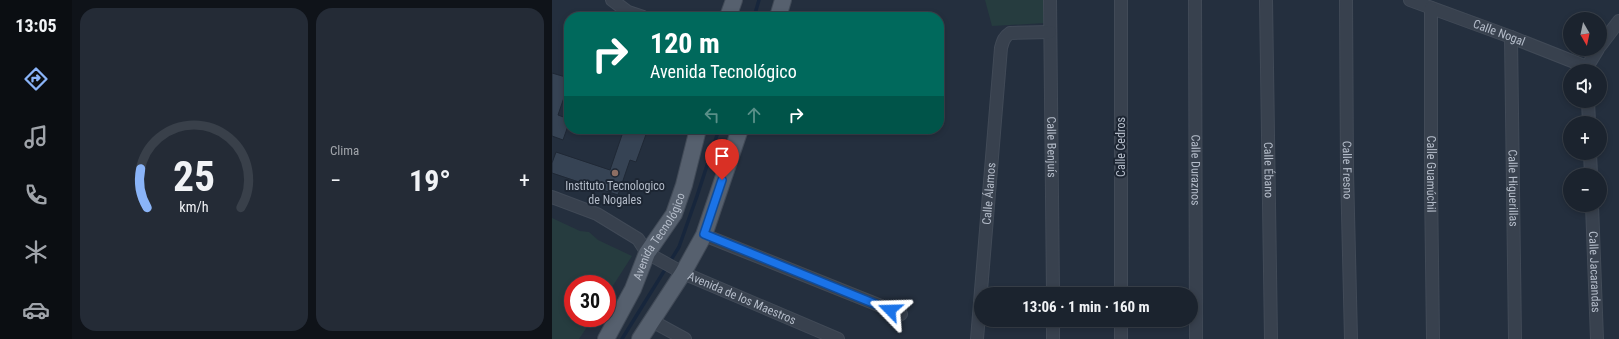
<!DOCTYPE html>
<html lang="es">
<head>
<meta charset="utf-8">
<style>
  body { margin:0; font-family:"Roboto Condensed",sans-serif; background:#242b36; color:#f1f3f6; height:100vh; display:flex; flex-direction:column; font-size:15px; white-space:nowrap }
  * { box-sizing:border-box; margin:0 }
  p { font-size:13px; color:#a0a4aa }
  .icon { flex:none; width:22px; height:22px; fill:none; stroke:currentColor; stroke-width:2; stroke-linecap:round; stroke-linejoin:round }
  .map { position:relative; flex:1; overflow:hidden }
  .drawer { display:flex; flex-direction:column; gap:8px; padding:8px; background:#0f1319; width:480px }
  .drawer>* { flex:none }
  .hud { position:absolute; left:12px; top:12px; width:380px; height:122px; border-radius:16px; box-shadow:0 2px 6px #0003,0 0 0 1px #39404a; background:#00695c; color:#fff; overflow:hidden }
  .needle { width:26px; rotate:171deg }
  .controls { position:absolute; left:1011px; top:12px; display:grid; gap:8px }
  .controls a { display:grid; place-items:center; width:44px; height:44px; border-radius:50%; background:#1b232e; box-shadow:0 2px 6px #0003,0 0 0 1px #39404a; font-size:20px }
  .speed { position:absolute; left:12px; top:275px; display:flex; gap:8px; font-size:20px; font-weight:700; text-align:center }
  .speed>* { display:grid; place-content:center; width:52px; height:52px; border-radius:50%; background:#1b232e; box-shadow:0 2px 6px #0003,0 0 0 1px #39404a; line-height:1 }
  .speed .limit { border:6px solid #d22; background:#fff; color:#111 }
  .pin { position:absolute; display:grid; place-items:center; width:34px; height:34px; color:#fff; margin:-41px -17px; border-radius:50% 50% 50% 0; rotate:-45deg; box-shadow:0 0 4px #0007 }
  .pin .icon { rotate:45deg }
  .me { position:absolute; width:44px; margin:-22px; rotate:292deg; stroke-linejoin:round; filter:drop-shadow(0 0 3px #0008) }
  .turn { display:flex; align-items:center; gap:14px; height:84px; padding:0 20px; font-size:18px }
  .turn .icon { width:52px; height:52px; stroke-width:2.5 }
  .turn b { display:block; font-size:28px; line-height:34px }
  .lanes { display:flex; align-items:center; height:38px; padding:0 20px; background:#0003; justify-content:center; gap:20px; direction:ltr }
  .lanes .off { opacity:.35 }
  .big { font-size:30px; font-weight:700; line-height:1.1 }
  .drawer .widget { flex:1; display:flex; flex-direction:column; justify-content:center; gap:6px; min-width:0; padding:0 14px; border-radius:16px; background:#242b36 }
  .drawer .dial { align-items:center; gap:0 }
  .dial svg { height:104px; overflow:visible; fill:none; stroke:#39404a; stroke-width:7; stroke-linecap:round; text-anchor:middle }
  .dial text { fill:#f1f3f6; stroke:none }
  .heat { display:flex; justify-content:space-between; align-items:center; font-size:22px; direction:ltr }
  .drawer .tiles { flex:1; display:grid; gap:8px; grid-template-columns:repeat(2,1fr) }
  .trip { position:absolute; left:422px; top:287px; width:224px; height:40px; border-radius:20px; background:#1b232e; box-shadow:0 2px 6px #0003,0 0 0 1px #39404a; font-weight:700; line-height:40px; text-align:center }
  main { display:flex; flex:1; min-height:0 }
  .menu { display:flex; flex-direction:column; width:72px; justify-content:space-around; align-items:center; background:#0b0e12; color:#a0a4aa }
  .menu .icon { width:28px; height:28px }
  .menu .on { color:#8ab4f8 }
  .menu b { font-size:18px; color:#f1f3f6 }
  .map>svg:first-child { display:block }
</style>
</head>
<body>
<main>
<nav class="menu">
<b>13:05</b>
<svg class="icon on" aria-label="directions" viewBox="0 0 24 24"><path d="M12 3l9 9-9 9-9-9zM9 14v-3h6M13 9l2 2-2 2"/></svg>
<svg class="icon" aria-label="music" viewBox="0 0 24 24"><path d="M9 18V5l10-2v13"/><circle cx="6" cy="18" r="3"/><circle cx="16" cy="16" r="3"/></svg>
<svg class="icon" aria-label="phone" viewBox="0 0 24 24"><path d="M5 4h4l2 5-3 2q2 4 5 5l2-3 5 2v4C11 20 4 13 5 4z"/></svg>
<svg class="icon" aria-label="climate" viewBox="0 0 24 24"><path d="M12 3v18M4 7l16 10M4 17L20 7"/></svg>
<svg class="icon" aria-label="car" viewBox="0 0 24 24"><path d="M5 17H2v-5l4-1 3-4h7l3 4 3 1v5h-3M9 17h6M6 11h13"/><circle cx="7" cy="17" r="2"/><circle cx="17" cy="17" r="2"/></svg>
</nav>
<section class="drawer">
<div class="tiles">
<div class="widget dial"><svg viewBox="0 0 100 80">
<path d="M14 69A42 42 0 1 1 86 69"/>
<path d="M14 69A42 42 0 0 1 9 39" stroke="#8ab4f8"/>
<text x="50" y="56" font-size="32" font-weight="700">25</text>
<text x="50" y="72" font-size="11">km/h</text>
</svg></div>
<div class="widget"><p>Clima</p>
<div class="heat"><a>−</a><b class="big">19°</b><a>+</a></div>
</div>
</div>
</section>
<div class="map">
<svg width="1067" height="339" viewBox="0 0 1067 339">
  <rect width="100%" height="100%" fill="#242f3e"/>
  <!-- green -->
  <path fill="#263c3f" d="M433 0H492L493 23 440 26Z
    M0 218 28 231 37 232 46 240 80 256 55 295V284H21V318H41L27 339H0Z"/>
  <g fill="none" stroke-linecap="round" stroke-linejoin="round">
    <!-- stream -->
    <path stroke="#17263c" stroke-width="3.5" d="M202 17 207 0
      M70 339 127 247 145 196 167 129"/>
  </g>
  <!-- building -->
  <path fill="#364354" stroke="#1f2835" d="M0 73 17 78V83L6 115 17 119V123L11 140 0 136Z
    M72 129H96L84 162 78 160 66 195 0 173V163L4 152 58 170Z"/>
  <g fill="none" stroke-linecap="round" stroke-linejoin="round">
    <defs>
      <g id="minor">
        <path d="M60 0 76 12 91 17"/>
        <path id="s1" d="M498 0 501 294"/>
        <path d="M569 0V294"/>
        <path id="s2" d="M643 0 644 339"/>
        <path id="s3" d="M714 0 719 339"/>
        <path id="s4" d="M794 0 795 171 799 339"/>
        <path id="s5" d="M858 0 959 37 1035 67"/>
        <path id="s6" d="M879 8V184L881 339"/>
        <path id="s7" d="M959 37 963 339"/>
        <path d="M1048 46 1067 21"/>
        <path d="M1035 67 1046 49"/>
        <path d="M1036 101 1037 123"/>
        <path d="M1038 153 1039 175"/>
        <path id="s8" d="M0 197 45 214 86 239 95 253 131 273 286 339"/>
        <path id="s9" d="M1040 205 1045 339"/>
        <path d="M152 235 349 314"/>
        <path d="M501 320V339"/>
        <path d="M100 321 133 339"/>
        <path id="s10" d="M425 339 449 48C451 41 452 37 458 33L498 32"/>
        <path d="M569 339V320"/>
      </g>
      <g id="major">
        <path d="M176 17 182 0"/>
        <path d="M226 17 231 0"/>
        <path id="s11" d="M54 339 81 289 95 253 122 214 132 185 146 129"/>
        <path d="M88 339 131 273 152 235 188 129"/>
      </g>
    </defs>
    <!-- minor casing -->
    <use href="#minor" stroke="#414a57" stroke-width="14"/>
    <!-- major casing -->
    <use href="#major" stroke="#414a57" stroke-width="18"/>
    <!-- minor -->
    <use href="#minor" stroke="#38414e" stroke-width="12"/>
    <!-- major -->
    <use href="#major" stroke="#56606e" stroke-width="16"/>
  </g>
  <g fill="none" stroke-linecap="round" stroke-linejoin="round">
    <defs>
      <path id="route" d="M170 180 152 234 338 310"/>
    </defs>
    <!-- route casing -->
    <use href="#route" stroke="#114b97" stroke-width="10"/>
    <!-- route -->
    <use href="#route" stroke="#1a73e8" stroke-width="7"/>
  </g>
  <!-- markers -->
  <circle fill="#8d6e63" stroke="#1d2633" stroke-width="1.5" cx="63" cy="173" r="4"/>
  <g text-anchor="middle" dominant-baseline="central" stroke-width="4" stroke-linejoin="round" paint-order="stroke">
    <!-- street labels -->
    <g font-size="12" fill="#b4bcc9" stroke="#1d2633">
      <text stroke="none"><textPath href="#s5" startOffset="95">Calle Nogal</textPath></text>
      <text stroke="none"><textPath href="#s1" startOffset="147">Calle Benjuís</textPath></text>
      <text transform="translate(569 147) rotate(-90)">Calle Cedros</text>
      <text stroke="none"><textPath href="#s3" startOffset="170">Calle Ébano</textPath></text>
      <text stroke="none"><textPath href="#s2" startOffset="170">Calle Duraznos</textPath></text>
      <text stroke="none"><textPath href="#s4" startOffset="170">Calle Fresno</textPath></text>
      <text stroke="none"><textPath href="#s6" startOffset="166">Calle Guamúchil</textPath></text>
      <text stroke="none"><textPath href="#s7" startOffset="151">Calle Higuerillas</textPath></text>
      <text stroke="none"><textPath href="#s10" startOffset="146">Calle Álamos</textPath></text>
      <text stroke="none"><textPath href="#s11" startOffset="116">Avenida Tecnológico</textPath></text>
      <text stroke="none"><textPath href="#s9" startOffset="67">Calle Jacarandas</textPath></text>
      <text stroke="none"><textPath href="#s8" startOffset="218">Avenida de los Maestros</textPath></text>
    </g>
    <!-- poi labels -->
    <g font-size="12" fill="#b4bcc9" stroke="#1d2633">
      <text x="63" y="186">Instituto Tecnologico<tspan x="63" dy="14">de Nogales</tspan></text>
    </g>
  </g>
</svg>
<div class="controls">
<a><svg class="needle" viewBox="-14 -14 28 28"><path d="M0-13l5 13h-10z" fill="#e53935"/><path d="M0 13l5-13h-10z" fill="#a0a4aa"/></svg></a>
<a><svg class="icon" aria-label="sound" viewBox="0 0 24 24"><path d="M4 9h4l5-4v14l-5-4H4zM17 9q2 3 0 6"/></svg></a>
<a>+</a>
<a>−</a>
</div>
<div class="speed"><div class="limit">30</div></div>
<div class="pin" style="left:170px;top:180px;background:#d93025"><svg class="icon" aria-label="arrive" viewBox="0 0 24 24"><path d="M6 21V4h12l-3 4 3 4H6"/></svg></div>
<svg class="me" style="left:338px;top:310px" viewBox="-20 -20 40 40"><path d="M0-17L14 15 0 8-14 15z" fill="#1a73e8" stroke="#fff" stroke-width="4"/></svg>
<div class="trip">13:06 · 1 min · 160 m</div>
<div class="hud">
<div class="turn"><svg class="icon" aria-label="right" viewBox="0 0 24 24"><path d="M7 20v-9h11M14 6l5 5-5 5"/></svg><div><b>120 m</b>Avenida Tecnológico</div></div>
<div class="lanes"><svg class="icon off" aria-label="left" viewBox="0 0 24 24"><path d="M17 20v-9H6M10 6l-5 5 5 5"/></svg><svg class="icon off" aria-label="ahead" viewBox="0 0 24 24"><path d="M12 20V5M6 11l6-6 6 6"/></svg><svg class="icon" aria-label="right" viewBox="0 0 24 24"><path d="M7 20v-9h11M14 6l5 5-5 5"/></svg></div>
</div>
</div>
</main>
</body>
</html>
